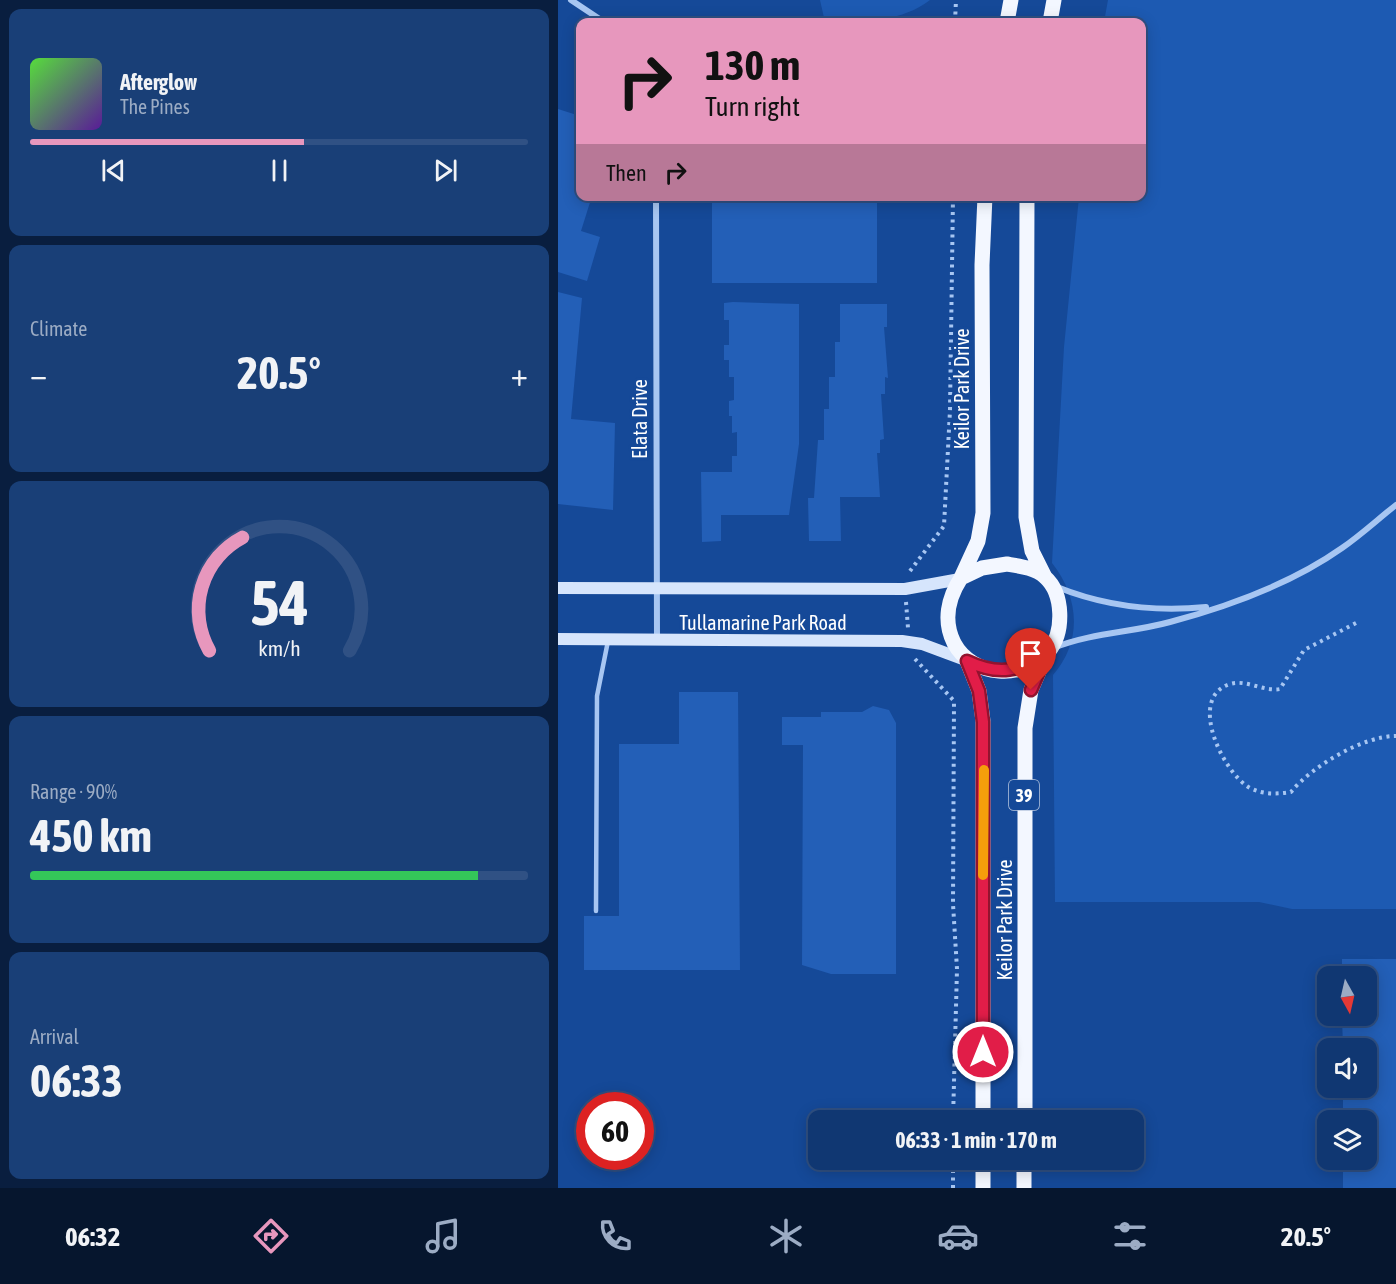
<!DOCTYPE html>
<html lang="en">
<head>
<meta charset="utf-8">
<style>
  body { margin:0; font-family:"Asap Condensed",sans-serif; background:#193f77; color:#f1f3f6; height:100vh; display:flex; flex-direction:column; font-size:22px; white-space:nowrap }
  * { box-sizing:border-box; margin:0 }
  p { font-size:20px; color:#9cacc4 }
  .icon { flex:none; width:33px; height:33px; fill:none; stroke:currentColor; stroke-width:2; stroke-linecap:round; stroke-linejoin:round }
  .map { position:relative; flex:1; overflow:hidden }
  .panel { display:flex; flex-direction:column; gap:9px; padding:9px; background:#091e3f; width:558px }
  .panel>* { flex:none }
  .hud { position:absolute; left:18px; top:18px; width:570px; height:183px; border-radius:12px; box-shadow:0 3px 15px #0003,0 0 0 2px #305184; background:#e797bd; color:#111; overflow:hidden }
  .needle { width:39px; rotate:172deg }
  .tools { position:absolute; left:759px; top:966px; display:grid; gap:12px }
  .tools a { display:grid; place-items:center; width:60px; height:60px; border-radius:12px; background:#103772; box-shadow:0 3px 15px #0003,0 0 0 2px #305184; font-size:30px }
  .speed { position:absolute; left:18px; top:1092px; display:flex; gap:12px; font-size:30px; font-weight:700; text-align:center }
  .speed>* { display:grid; place-content:center; width:78px; height:78px; border-radius:50%; background:#103772; box-shadow:0 3px 15px #0003,0 0 0 2px #305184; line-height:1 }
  .speed .limit { border:9px solid #d22; background:#fff; color:#111 }
  .pin { position:absolute; display:grid; place-items:center; width:51px; height:51px; color:#fff; margin:-62px -26px; border-radius:50% 50% 50% 0; rotate:-45deg; box-shadow:0 0 6px #0007 }
  .pin .icon { rotate:45deg }
  .me { position:absolute; width:66px; margin:-33px; rotate:0deg; stroke-linejoin:round; filter:drop-shadow(0 0 4px #0008) }
  .turn { display:flex; align-items:center; gap:21px; height:126px; padding:0 30px; font-size:27px }
  .turn .icon { width:78px; height:78px; stroke-width:2.5 }
  .turn b { display:block; font-size:42px; line-height:51px }
  .then { display:flex; align-items:center; height:57px; padding:0 30px; background:#0003; gap:12px; font-size:22px }
  .big { font-size:45px; font-weight:700; line-height:1.1 }
  .panel .tile { flex:1; display:flex; flex-direction:column; justify-content:center; gap:9px; min-width:0; padding:0 21px; border-radius:12px; background:#193f77 }
  .panel .dial { align-items:center; gap:0 }
  .dial svg { height:156px; overflow:visible; fill:none; stroke:#305184; stroke-width:7; stroke-linecap:round; text-anchor:middle }
  .dial text { fill:#f1f3f6; stroke:none }
  .song { display:flex; align-items:center; gap:18px }
  .cover { width:72px; height:72px; border-radius:9px; background:linear-gradient(135deg,hsl(110 70% 55%),hsl(270 70% 35%)) }
  .played { height:6px; border-radius:3px; background:linear-gradient(90deg,#e797bd 55%,#305184 55%) }
  .keys { display:flex; justify-content:space-around; direction:ltr }
  .heat { display:flex; justify-content:space-between; align-items:center; font-size:33px; direction:ltr }
  .charge { height:9px; border-radius:4px; background:linear-gradient(90deg,#34c759 90%,#305184 0) }
  .trip { position:absolute; left:250px; top:1110px; width:336px; height:60px; border-radius:12px; background:#103772; box-shadow:0 3px 15px #0003,0 0 0 2px #305184; font-weight:700; line-height:60px; text-align:center }
  .menu { display:flex; height:96px; justify-content:space-around; align-items:center; background:#06162e; color:#9cacc4 }
  .menu .icon { width:42px; height:42px }
  .menu .current { color:#e797bd }
  .menu b { font-size:27px; color:#f1f3f6 }
  main { display:flex; flex:1; min-height:0 }
  .map>svg:first-child { display:block }
</style>
</head>
<body>
<main>
<section class="panel">
<div class="tile">
<div class="song"><i class="cover"></i><div><b>Afterglow</b><p>The Pines</p></div></div>
<div class="played"></div>
<div class="keys"><svg class="icon" aria-label="previous" viewBox="0 0 24 24"><path d="M18 5L8 12l10 7zM5 5v14"/></svg><svg class="icon" aria-label="pause" viewBox="0 0 24 24"><path d="M8 5v14M16 5v14"/></svg><svg class="icon" aria-label="next" viewBox="0 0 24 24"><path d="M6 5l10 7-10 7zM19 5v14"/></svg></div>
</div>
<div class="tile"><p>Climate</p>
<div class="heat"><a>−</a><b class="big">20.5°</b><a>+</a></div>
</div>
<div class="tile dial"><svg viewBox="0 0 100 80">
<path d="M14 69A42 42 0 1 1 86 69"/>
<path d="M14 69A42 42 0 0 1 31 11" stroke="#e797bd"/>
<text x="50" y="56" font-size="32" font-weight="700">54</text>
<text x="50" y="72" font-size="11">km/h</text>
</svg></div>
<div class="tile"><p>Range · 90%</p><b class="big">450 km</b><div class="charge"></div></div>
<div class="tile"><p>Arrival</p><b class="big">06:33</b></div>
</section>
<div class="map">
<svg width="838" height="1188" viewBox="0 0 838 1188">
  <rect width="100%" height="100%" fill="#154998"/>
  <!-- green -->
  <path fill="#1d5ab2" d="M262 0H372C342 23 303 22 267 22Z
    M550 0H838V909H734L701 902H497L495 675C525 641 521 597 494 563L506 347 521 197 584 196V22H546Z"/>
  <!-- building -->
  <path fill="#235fb7" d="M0 109 22 116V196H34L23 231 42 237 29 281 0 272Z
    M319 199V283H154V200Z
    M0 292 24 298 13 419 57 423 55 510 0 504Z
    M175 302 241 304V444L231 515H163V541L144 542 143 472H174V456H179V432L174 433V416H171V401L176 400V377H171V360H166V345H171V320H166V303Z
    M282 304H329V327H326L330 378 327 377V394H323L326 439 322 440V453H319L322 497H282L283 541H251L250 498H256L260 440H266V409H271V377H277V342H282Z
    M121 692H180L182 970H26V916H61V744H121Z
    M315 706 331 710 338 723V974H273L244 965 245 745H224V717H263V712H304Z
    M784 959H838V1188H785V1160H808V1120H785V1088H808V1048H785L784 1016H808V976H784Z"/>
  <g fill="none" stroke-linecap="round" stroke-linejoin="round">
    <!-- path -->
    <path stroke="#a7c6f2" stroke-width="4" stroke-dasharray="3 4.5" stroke-linecap="butt" d="M397 22 398 0
      M352 571 386 526 392 410 395 196
      M348 602 350 628
      M798 623 746 650 722 689C706 692 688 679 672 684 628 698 666 774 692 788 706 795 719 794 733 792 754 766 805 736 838 736
      M357 659 396 701 395 904 399 969 395 1120
      M395 1188V1160"/>
    <!-- lane -->
    <path stroke="#a7c6f2" stroke-width="4.5" d="M38 911 39 696 50 641"/>
    <!-- street -->
    <path stroke="#a7c6f2" stroke-width="6" d="M13 0 46 22
      M98 196 99 641
      M499 587C546 606 597 612 648 607
      M495 648C536 632 572 633 612 622 672 606 733 584 784 548 803 535 820 519 838 505"/>
    <!-- secondary -->
    <path stroke="#d6e5fc" stroke-width="12" d="M0 588 347 589 402 579
      M0 639 344 641 364 644 407 660"/>
    <!-- primary -->
    <path stroke="#f3f7ff" stroke-width="15" d="M449 22 453 0
      M492 22 496 0
      M469 196 468 517 474 551 487 577
      M449 564C461 566 478 568 487 577 506 594 506 632 491 651 466 681 414 677 396 643 385 621 390 598 403 578L424 568Z
      M403 578 420 541 425 513 424 265 427 196
      M409 661 421 691 425 721V1120
      M467 1120V728L473 690 490 651
      M425 1160V1188
      M466 1188V1160"/>
  </g>
  <g fill="none" stroke-linecap="round" stroke-linejoin="round">
    <defs>
      <path id="route" d="M425 1052V722L421 691 409 661C440 676 464 672 490 651L473 690"/>
    </defs>
    <!-- route casing -->
    <use href="#route" stroke="#92132f" stroke-width="15"/>
    <!-- route -->
    <use href="#route" stroke="#e11d48" stroke-width="10"/>
    <!-- slow -->
    <path stroke="#f59e0b" stroke-width="10" d="M425 875 426 770"/>
  </g>
  <g text-anchor="middle" dominant-baseline="central" stroke-width="6" stroke-linejoin="round" paint-order="stroke">
    <!-- shield labels -->
    <rect fill="#154998" stroke="#b9c8e0" stroke-width="1.5" x="451" y="780" width="30" height="30" rx="4.5"/>
    <g font-size="18" font-weight="bold" fill="#fff">
      <text x="466" y="795">39</text>
    </g>
    <!-- street labels -->
    <g font-size="20" fill="#fff" stroke="#154998">
      <text transform="translate(403 389) rotate(-90)">Keilor Park Drive</text>
      <text transform="translate(81 419) rotate(-90)">Elata Drive</text>
      <text x="205" y="622">Tullamarine Park Road</text>
      <text transform="translate(446 920) rotate(-90)">Keilor Park Drive</text>
    </g>
  </g>
</svg>
<div class="tools">
<a><svg class="needle" viewBox="-14 -14 28 28"><path d="M0-13l5 13h-10z" fill="#e53935"/><path d="M0 13l5-13h-10z" fill="#9cacc4"/></svg></a>
<a><svg class="icon" aria-label="sound" viewBox="0 0 24 24"><path d="M4 9h4l5-4v14l-5-4H4zM17 9q2 3 0 6"/></svg></a>
<a><svg class="icon" aria-label="layers" viewBox="0 0 24 24"><path d="M12 4l9 5-9 5-9-5zM3 14l9 5 9-5"/></svg></a>
</div>
<div class="speed"><div class="limit">60</div></div>
<div class="pin" style="left:473px;top:690px;background:#d93025"><svg class="icon" aria-label="arrive" viewBox="0 0 24 24"><path d="M6 21V4h12l-3 4 3 4H6"/></svg></div>
<svg class="me" style="left:425px;top:1052px" viewBox="-20 -20 40 40"><circle r="17" fill="#e11d48" stroke="#fff" stroke-width="3"/><path d="M0-11L8 9 0 5-8 9z" fill="#fff"/></svg>
<div class="trip">06:33 · 1 min · 170 m</div>
<div class="hud">
<div class="turn"><svg class="icon" aria-label="right" viewBox="0 0 24 24"><path d="M7 20v-9h11M14 6l5 5-5 5"/></svg><div><b>130 m</b>Turn right</div></div>
<div class="then">Then<svg class="icon" aria-label="right" viewBox="0 0 24 24"><path d="M7 20v-9h11M14 6l5 5-5 5"/></svg></div>
</div>
</div>
</main>
<nav class="menu">
<b>06:32</b>
<svg class="icon current" aria-label="directions" viewBox="0 0 24 24"><path d="M12 3l9 9-9 9-9-9zM9 14v-3h6M13 9l2 2-2 2"/></svg>
<svg class="icon" aria-label="music" viewBox="0 0 24 24"><path d="M9 18V5l10-2v13"/><circle cx="6" cy="18" r="3"/><circle cx="16" cy="16" r="3"/></svg>
<svg class="icon" aria-label="phone" viewBox="0 0 24 24"><path d="M5 4h4l2 5-3 2q2 4 5 5l2-3 5 2v4C11 20 4 13 5 4z"/></svg>
<svg class="icon" aria-label="climate" viewBox="0 0 24 24"><path d="M12 3v18M4 7l16 10M4 17L20 7"/></svg>
<svg class="icon" aria-label="car" viewBox="0 0 24 24"><path d="M5 17H2v-5l4-1 3-4h7l3 4 3 1v5h-3M9 17h6M6 11h13"/><circle cx="7" cy="17" r="2"/><circle cx="17" cy="17" r="2"/></svg>
<svg class="icon" aria-label="filters" viewBox="0 0 24 24"><path d="M4 7h16M4 17h16"/><circle cx="9" cy="7" r="2"/><circle cx="15" cy="17" r="2"/></svg>
<b>20.5°</b>
</nav>
</body>
</html>
